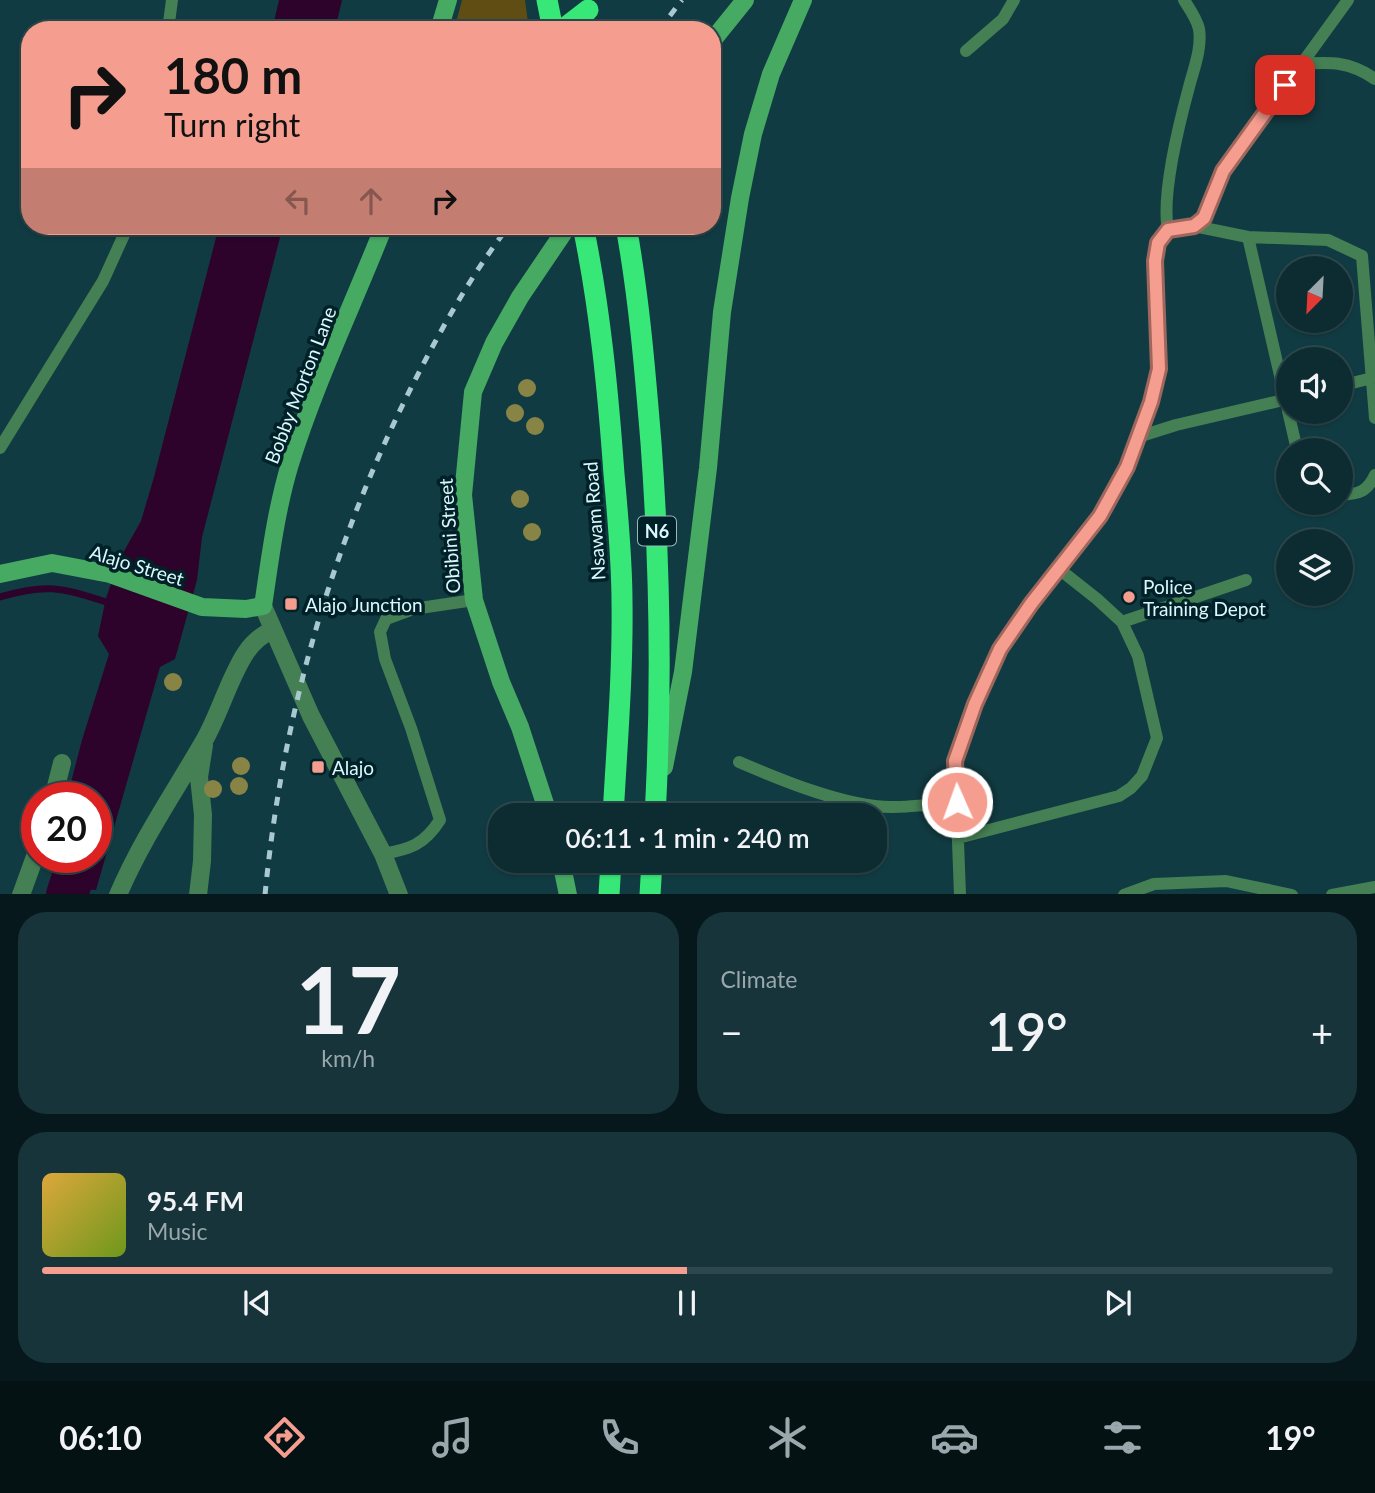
<!DOCTYPE html>
<html lang="en">
<head>
<meta charset="utf-8">
<style>
  body { margin:0; font-family:Lato,sans-serif; background:#16343a; color:#f1f3f6; height:100vh; display:flex; flex-direction:column; font-size:26px; white-space:nowrap }
  * { box-sizing:border-box; margin:0 }
  p { font-size:23px; color:#9aa7ac }
  .icon { flex:none; width:38px; height:38px; fill:none; stroke:currentColor; stroke-width:2; stroke-linecap:round; stroke-linejoin:round }
  .map { position:relative; height:894px; overflow:hidden }
  .drawer { display:flex; flex-direction:column; gap:18px; padding:18px; background:#07181c; flex:1 }
  .drawer>* { flex:none }
  .hud { position:absolute; left:21px; top:21px; width:700px; height:214px; border-radius:28px; box-shadow:0 2px 5px #0004,0 0 0 2px #2d484d; background:#f59d8e; color:#111; overflow:hidden }
  .needle { width:46px; rotate:204deg }
  .controls { position:absolute; left:1276px; top:256px; display:grid; gap:14px }
  .controls a { display:grid; place-items:center; width:77px; height:77px; border-radius:50%; background:#0d2c32; box-shadow:0 2px 5px #0004,0 0 0 2px #2d484d; font-size:35px }
  .speed { position:absolute; left:21px; top:782px; display:flex; gap:14px; font-size:35px; font-weight:700; text-align:center }
  .speed>* { display:grid; place-content:center; width:91px; height:91px; border-radius:50%; background:#0d2c32; box-shadow:0 2px 5px #0004,0 0 0 2px #2d484d; line-height:1 }
  .speed .limit { border:10px solid #d22; background:#fff; color:#111 }
  .pin { position:absolute; display:grid; place-items:center; width:60px; height:60px; color:#fff; margin:-30px; border-radius:14px; box-shadow:0 4px 10px #0006 }
  .me { position:absolute; width:77px; margin:-38px; rotate:358deg; stroke-linejoin:round; filter:drop-shadow(0 0 5px #0008) }
  .turn { display:flex; align-items:center; gap:24px; height:147px; padding:0 28px; font-size:32px }
  .turn .icon { width:91px; height:91px; stroke-width:2.5 }
  .turn b { display:block; font-size:49px; line-height:60px }
  .lanes { display:flex; align-items:center; height:66px; padding:0 28px; background:#0003; justify-content:center; gap:35px; direction:ltr }
  .lanes .off { opacity:.35 }
  .big { font-size:52px; font-weight:600; line-height:1.1 }
  .drawer .card { flex:1; display:flex; flex-direction:column; justify-content:center; gap:10px; min-width:0; padding:0 24px; border-radius:28px; background:#16343a }
  .drawer .dial { align-items:center; gap:0 }
  .dial b { font-size:91px; line-height:1 }
  .song { display:flex; align-items:center; gap:21px }
  .cover { width:84px; height:84px; border-radius:10px; background:linear-gradient(135deg,hsl(40 70% 55%),hsl(80 70% 35%)) }
  .played { height:7px; border-radius:4px; background:linear-gradient(90deg,#f59d8e 50%,#2d484d 50%) }
  .keys { display:flex; justify-content:space-around; direction:ltr }
  .heat { display:flex; justify-content:space-between; align-items:center; font-size:38px; direction:ltr }
  .drawer .tiles { flex:1; display:grid; gap:18px; grid-template-columns:1fr 1fr }
  .card:last-child { grid-column:span 2 }
  .trip { position:absolute; left:488px; top:803px; width:399px; height:70px; border-radius:28px; background:#0d2c32; box-shadow:0 2px 5px #0004,0 0 0 2px #2d484d; font-weight:600; line-height:70px; text-align:center }
  .tabs { display:flex; height:112px; justify-content:space-around; align-items:center; background:#051214; color:#9aa7ac }
  .tabs .icon { width:49px; height:49px }
  .tabs .selected { color:#f59d8e }
  .tabs b { font-size:32px; color:#f1f3f6 }
  .map>svg:first-child { display:block }
</style>
</head>
<body>
<div class="map">
<svg width="1375" height="895" viewBox="0 0 1375 895">
  <rect width="100%" height="100%" fill="#113b42"/>
  <!-- green -->
  <path fill="#604d14" d="M462 0H525L529 30H454Z"/>
  <!-- water -->
  <path fill="#2d032b" d="M279 0H342L335 30H272Z
    M219 226H283L202 537 197 580 175 659 160 667 96 890 68 888 51 861 52 858H96V798H67L82 740 109 654 98 636 106 598 119 560 141 521 154 477Z"/>
  <g fill="none" stroke-linecap="round" stroke-linejoin="round">
    <!-- stream -->
    <path stroke="#2d032b" stroke-width="7" d="M0 597C51 582 64 589 113 604"/>
    <!-- river -->
    <path stroke="#2d032b" stroke-width="42" d="M67 895 79 858"/>
    <!-- lane -->
    <path stroke="#458054" stroke-width="12" d="M168 30 172 0
      M966 51 1003 19 1014 0
      M1300 64C1331 62 1349 61 1375 79
      M1194 226 1248 237 1328 240 1362 256 1375 418
      M1168 230C1161 194 1179 124 1189 87 1194 68 1202 48 1199 29 1197 19 1189 8 1184 0
      M1248 237 1288 410
      M1340 386 1372 378
      M1288 411 1297 450
      M1138 437 1176 425 1288 399
      M0 448 103 281 128 226
      M1340 495C1359 494 1367 492 1375 475
      M1122 622 1246 580
      M739 762C781 780 846 807 891 807 913 807 935 804 957 802
      M958 838 1119 796 1131 788 1142 776 1157 738 1138 656 1122 622 1097 599 1059 569
      M383 854C410 849 424 845 440 820L411 728 385 659 380 632 386 619 413 609 474 600
      M960 895 955 761 975 704 1000 649 1031 604 1100 516 1127 467 1151 402 1159 369 1155 261 1158 243 1168 230 1194 226 1204 218 1224 171 1348 0
      M1124 895 1154 884 1226 881 1292 895
      M1332 895 1375 887"/>
    <!-- street -->
    <path stroke="#458054" stroke-width="18" d="M263 606 311 716 383 854 399 895
      M53 798 62 763
      M21 895 37 851
      M118 895C142 839 174 793 204 741 220 713 228 681 245 654 252 643 261 635 273 630
      M198 895 202 861 203 815 199 777 204 745"/>
    <!-- secondary -->
    <path stroke="#46aa63" stroke-width="18" d="M439 30 448 0
      M712 41 745 0
      M0 574 52 563 110 574 202 607 246 609 263 606C270 559 276 510 290 464 315 383 353 305 384 226
      M664 767 683 672 708 468 722 312 740 198 753 134 771 74 803 0
      M549 816 520 727 501 682 474 600 463 495 473 392 494 343 520 297 568 226
      M561 861 568 895"/>
    <!-- highway -->
    <path stroke="#37e878" stroke-width="21" d="M547 0 553 30
      M562 30 588 10
      M583 226C600 308 608 391 614 474 618 517 622 560 622 602 623 673 617 744 613 816
      M626 226C639 297 645 370 651 443 660 567 662 691 655 816
      M609 895 611 861
      M650 895 652 861"/>
    <!-- rail -->
    <path stroke="#a9c9d0" stroke-width="5" stroke-dasharray="9 9" stroke-linecap="butt" d="M659 30 682 0
      M265 895C282 716 332 544 413 384 441 329 471 275 509 226"/>
  </g>
  <!-- trees -->
  <g fill="#878445">
    <circle cx="527" cy="388" r="9"/>
    <circle cx="515" cy="413" r="9"/>
    <circle cx="535" cy="426" r="9"/>
    <circle cx="520" cy="499" r="9"/>
    <circle cx="532" cy="532" r="9"/>
    <circle cx="173" cy="682" r="9"/>
    <circle cx="241" cy="766" r="9"/>
    <circle cx="239" cy="786" r="9"/>
    <circle cx="213" cy="789" r="9"/>
  </g>
  <g fill="none" stroke-linecap="round" stroke-linejoin="round">
    <defs>
      <path id="route" d="M957 802 955 761 975 704 1000 649 1031 604 1100 516 1127 467 1151 402 1159 369 1155 261 1158 243 1168 230 1194 226 1204 218 1223 171 1285 85"/>
    </defs>
    <!-- route casing -->
    <use href="#route" stroke="#9f665c" stroke-width="18"/>
    <!-- route -->
    <use href="#route" stroke="#f59d8e" stroke-width="12"/>
  </g>
  <!-- markers -->
  <g fill="#f59d8e" stroke="#002127" stroke-width="2.5">
    <circle cx="1129" cy="597" r="7"/>
    <rect x="284" y="597" width="14" height="14" rx="3.5"/>
    <rect x="311" y="760" width="14" height="14" rx="3.5"/>
  </g>
  <g text-anchor="middle" dominant-baseline="central" stroke-width="7" stroke-linejoin="round" paint-order="stroke">
    <!-- shield labels -->
    <rect fill="#002127" stroke="#99b8be" stroke-width="2" x="638" y="516.5" width="38" height="29" rx="5"/>
    <g font-size="18" font-weight="bold" fill="#dbf8fe">
      <text x="657" y="531">N6</text>
    </g>
    <!-- street labels -->
    <g font-size="19" fill="#dbf8fe" stroke="#002127">
      <text transform="translate(300 385) rotate(-69)">Bobby Morton Lane</text>
      <text transform="translate(594 521) rotate(-94)">Nsawam Road</text>
      <text transform="translate(449 536) rotate(-94)">Obibini Street</text>
      <text transform="translate(137 565) rotate(17)">Alajo Street</text>
    </g>
    <!-- poi labels -->
    <g font-size="19" fill="#dbf8fe" stroke="#002127" text-anchor="start">
      <text x="1143" y="586">Police<tspan x="1143" dy="22">Training Depot</tspan></text>
      <text x="305" y="604">Alajo Junction</text>
      <text x="332" y="767">Alajo</text>
    </g>
  </g>
</svg>
<div class="controls">
<a><svg class="needle" viewBox="-14 -14 28 28"><path d="M0-13l5 13h-10z" fill="#e53935"/><path d="M0 13l5-13h-10z" fill="#9aa7ac"/></svg></a>
<a><svg class="icon" aria-label="sound" viewBox="0 0 24 24"><path d="M4 9h4l5-4v14l-5-4H4zM17 9q2 3 0 6"/></svg></a>
<a><svg class="icon" aria-label="search" viewBox="0 0 24 24"><circle cx="10" cy="10" r="6"/><path d="M15 15l6 6"/></svg></a>
<a><svg class="icon" aria-label="layers" viewBox="0 0 24 24"><path d="M12 4l9 5-9 5-9-5zM3 14l9 5 9-5"/></svg></a>
</div>
<div class="speed"><div class="limit">20</div></div>
<div class="pin" style="left:1285px;top:85px;background:#d93025"><svg class="icon" aria-label="arrive" viewBox="0 0 24 24"><path d="M6 21V4h12l-3 4 3 4H6"/></svg></div>
<svg class="me" style="left:957px;top:802px" viewBox="-20 -20 40 40"><circle r="17" fill="#f59d8e" stroke="#fff" stroke-width="3"/><path d="M0-11L8 9 0 5-8 9z" fill="#fff"/></svg>
<div class="trip">06:11 · 1 min · 240 m</div>
<div class="hud">
<div class="turn"><svg class="icon" aria-label="right" viewBox="0 0 24 24"><path d="M7 20v-9h11M14 6l5 5-5 5"/></svg><div><b>180 m</b>Turn right</div></div>
<div class="lanes"><svg class="icon off" aria-label="left" viewBox="0 0 24 24"><path d="M17 20v-9H6M10 6l-5 5 5 5"/></svg><svg class="icon off" aria-label="ahead" viewBox="0 0 24 24"><path d="M12 20V5M6 11l6-6 6 6"/></svg><svg class="icon" aria-label="right" viewBox="0 0 24 24"><path d="M7 20v-9h11M14 6l5 5-5 5"/></svg></div>
</div>
</div>
<section class="drawer">
<div class="tiles">
<div class="card dial"><b>17</b><p>km/h</p></div>
<div class="card"><p>Climate</p>
<div class="heat"><a>−</a><b class="big">19°</b><a>+</a></div>
</div>
<div class="card">
<div class="song"><i class="cover"></i><div><b>95.4 FM</b><p>Music</p></div></div>
<div class="played"></div>
<div class="keys"><svg class="icon" aria-label="previous" viewBox="0 0 24 24"><path d="M18 5L8 12l10 7zM5 5v14"/></svg><svg class="icon" aria-label="pause" viewBox="0 0 24 24"><path d="M8 5v14M16 5v14"/></svg><svg class="icon" aria-label="next" viewBox="0 0 24 24"><path d="M6 5l10 7-10 7zM19 5v14"/></svg></div>
</div>
</div>
</section>
<nav class="tabs">
<b>06:10</b>
<svg class="icon selected" aria-label="directions" viewBox="0 0 24 24"><path d="M12 3l9 9-9 9-9-9zM9 14v-3h6M13 9l2 2-2 2"/></svg>
<svg class="icon" aria-label="music" viewBox="0 0 24 24"><path d="M9 18V5l10-2v13"/><circle cx="6" cy="18" r="3"/><circle cx="16" cy="16" r="3"/></svg>
<svg class="icon" aria-label="phone" viewBox="0 0 24 24"><path d="M5 4h4l2 5-3 2q2 4 5 5l2-3 5 2v4C11 20 4 13 5 4z"/></svg>
<svg class="icon" aria-label="climate" viewBox="0 0 24 24"><path d="M12 3v18M4 7l16 10M4 17L20 7"/></svg>
<svg class="icon" aria-label="car" viewBox="0 0 24 24"><path d="M5 17H2v-5l4-1 3-4h7l3 4 3 1v5h-3M9 17h6M6 11h13"/><circle cx="7" cy="17" r="2"/><circle cx="17" cy="17" r="2"/></svg>
<svg class="icon" aria-label="filters" viewBox="0 0 24 24"><path d="M4 7h16M4 17h16"/><circle cx="9" cy="7" r="2"/><circle cx="15" cy="17" r="2"/></svg>
<b>19°</b>
</nav>
</body>
</html>
